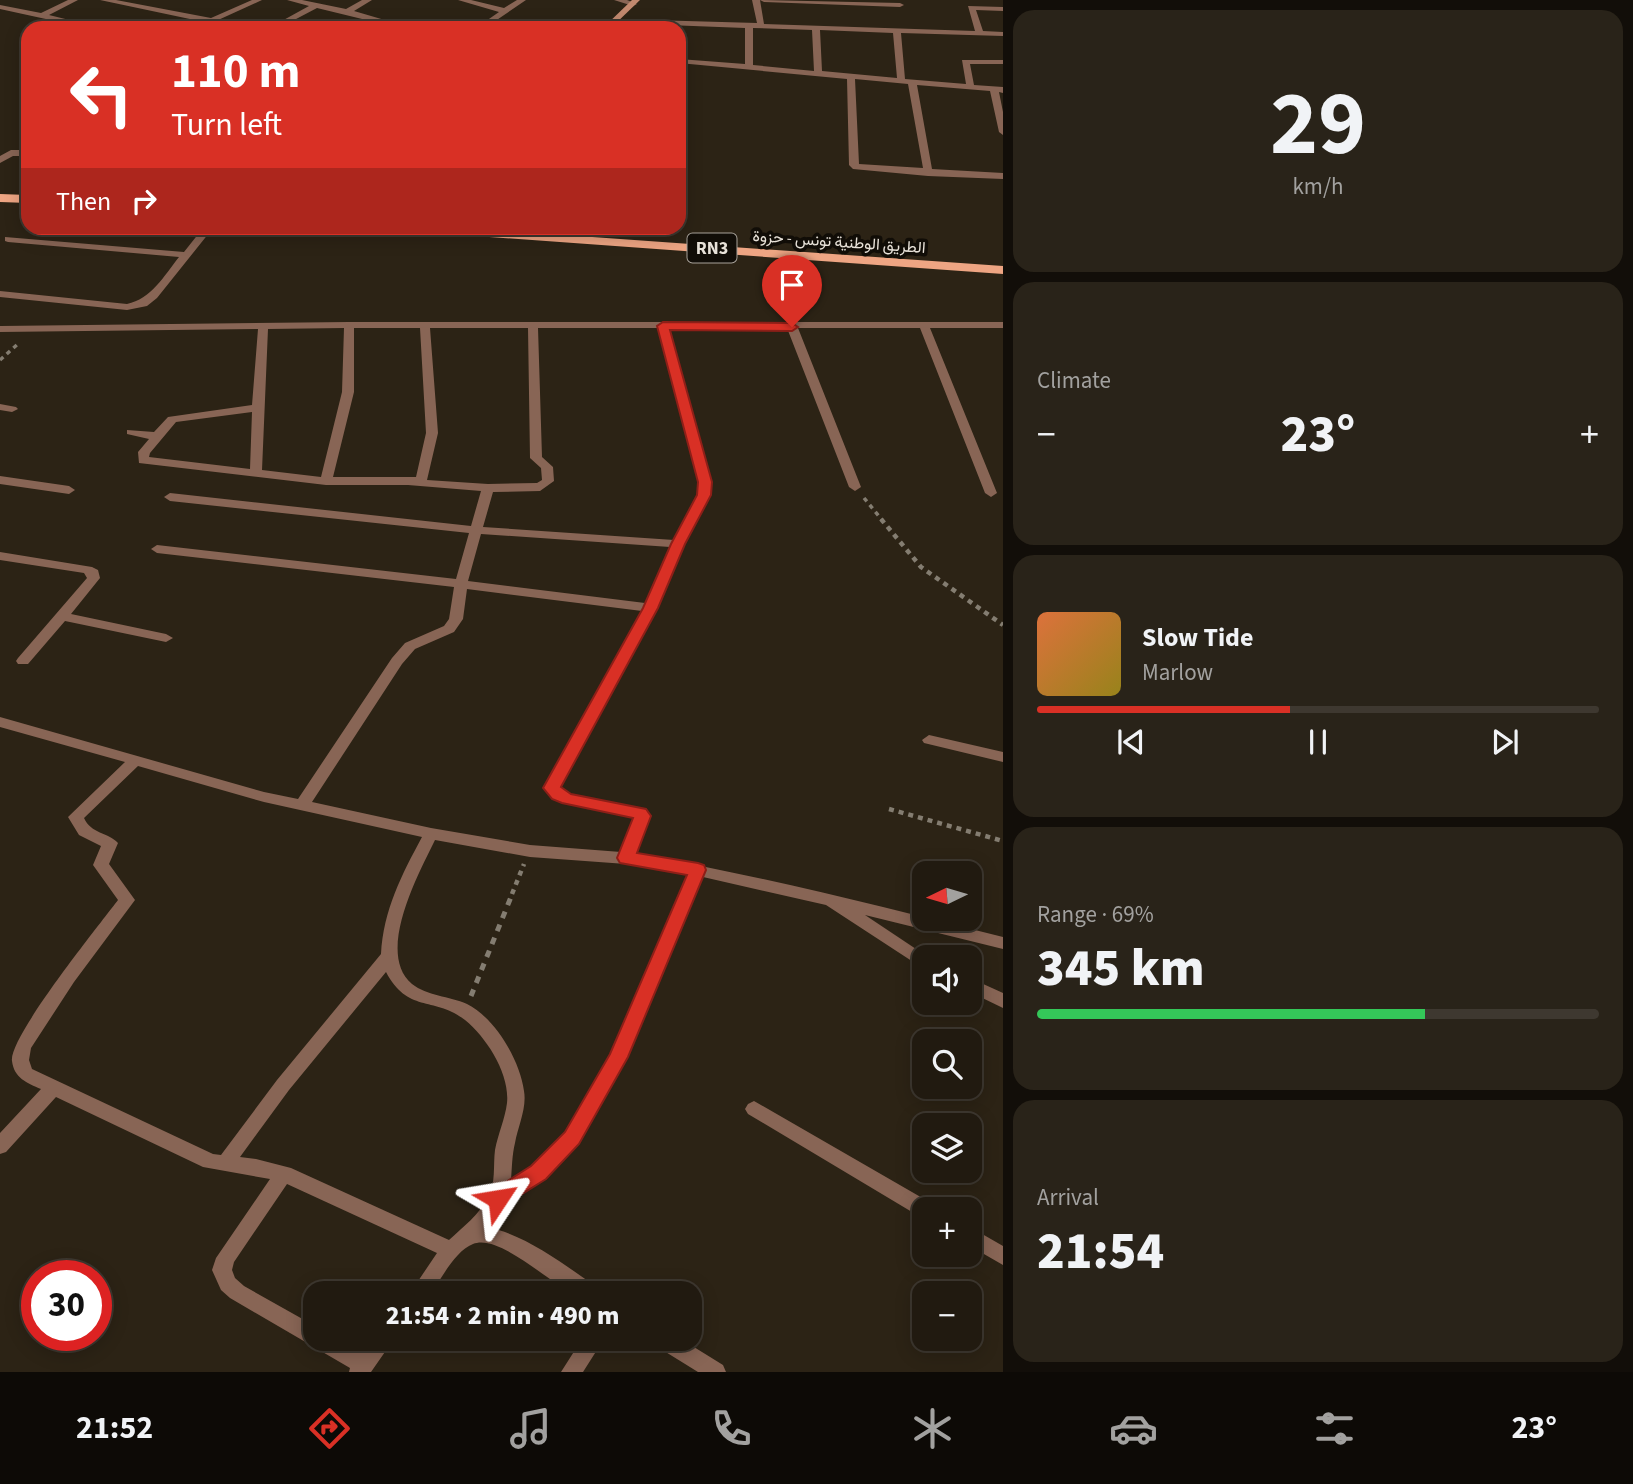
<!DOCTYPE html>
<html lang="en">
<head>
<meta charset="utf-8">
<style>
  body { margin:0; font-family:"Source Sans 3",Vazirmatn,sans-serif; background:#292319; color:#f1f3f6; height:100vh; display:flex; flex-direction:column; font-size:26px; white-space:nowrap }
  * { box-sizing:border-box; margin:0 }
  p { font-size:23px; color:#a2a19f }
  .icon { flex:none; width:38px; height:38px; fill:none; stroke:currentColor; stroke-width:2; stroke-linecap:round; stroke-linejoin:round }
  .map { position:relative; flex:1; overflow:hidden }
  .side { display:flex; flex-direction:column; gap:10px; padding:10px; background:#120e09; width:630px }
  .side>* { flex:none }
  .guide { position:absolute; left:21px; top:21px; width:665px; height:214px; border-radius:21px; box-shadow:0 4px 18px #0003,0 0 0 2px #3e3830; background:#d93025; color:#fff; overflow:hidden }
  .needle { width:46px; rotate:265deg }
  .controls { position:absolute; left:912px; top:861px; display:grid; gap:14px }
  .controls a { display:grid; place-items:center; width:70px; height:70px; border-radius:14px; background:#211a10; box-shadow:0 4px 18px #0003,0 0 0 2px #3e3830; font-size:35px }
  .speed { position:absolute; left:21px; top:1260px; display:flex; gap:14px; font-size:35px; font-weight:700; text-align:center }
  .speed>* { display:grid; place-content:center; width:91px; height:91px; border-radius:50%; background:#211a10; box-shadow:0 4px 18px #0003,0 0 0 2px #3e3830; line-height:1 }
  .speed .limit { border:10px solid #d22; background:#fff; color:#111 }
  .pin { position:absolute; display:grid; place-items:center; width:60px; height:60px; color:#fff; margin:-72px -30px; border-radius:50% 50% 50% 0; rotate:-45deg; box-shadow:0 0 7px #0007 }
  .pin .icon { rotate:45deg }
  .me { position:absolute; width:77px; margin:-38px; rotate:57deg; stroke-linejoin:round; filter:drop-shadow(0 0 5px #0008) }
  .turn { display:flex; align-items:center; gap:24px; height:147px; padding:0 35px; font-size:32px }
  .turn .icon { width:91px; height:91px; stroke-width:2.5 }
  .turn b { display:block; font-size:49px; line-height:60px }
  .then { display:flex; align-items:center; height:66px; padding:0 35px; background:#0003; gap:14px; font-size:26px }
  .big { font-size:52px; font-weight:800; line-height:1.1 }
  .side .tile { flex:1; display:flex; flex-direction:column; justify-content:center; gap:10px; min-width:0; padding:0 24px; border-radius:21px; background:#292319 }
  .side .dial { align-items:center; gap:0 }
  .dial b { font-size:91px; line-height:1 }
  .song { display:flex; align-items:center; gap:21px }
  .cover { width:84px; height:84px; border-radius:10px; background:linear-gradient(135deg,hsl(20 70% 55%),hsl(50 70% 35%)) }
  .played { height:7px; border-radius:4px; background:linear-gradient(90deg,#d93025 45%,#3e3830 45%) }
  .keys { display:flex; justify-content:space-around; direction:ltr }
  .heat { display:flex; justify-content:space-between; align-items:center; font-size:38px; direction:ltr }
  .charge { height:10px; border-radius:5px; background:linear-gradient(90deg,#34c759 69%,#3e3830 0) }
  .trip { position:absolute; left:303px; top:1281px; width:399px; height:70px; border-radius:21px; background:#211a10; box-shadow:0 4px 18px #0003,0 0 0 2px #3e3830; font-weight:800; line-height:70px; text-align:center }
  .tab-bar { display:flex; height:112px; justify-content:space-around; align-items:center; background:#0d0a06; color:#a2a19f }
  .tab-bar .icon { width:49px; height:49px }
  .tab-bar .current { color:#d93025 }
  .tab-bar b { font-size:32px; color:#f1f3f6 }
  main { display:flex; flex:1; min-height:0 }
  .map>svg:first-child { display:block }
</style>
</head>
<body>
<main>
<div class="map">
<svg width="1003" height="1372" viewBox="0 0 1003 1372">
  <rect width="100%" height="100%" fill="#2c2315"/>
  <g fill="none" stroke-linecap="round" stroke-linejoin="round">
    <!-- path-far2 -->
    <path stroke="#847d71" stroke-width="3.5" stroke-dasharray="4.5 4.5" stroke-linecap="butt" d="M0 360 20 342
      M864 498 882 520"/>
    <!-- path-far1 -->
    <path stroke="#847d71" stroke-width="4.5" stroke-dasharray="5 5" stroke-linecap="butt" d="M881 519 921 567 1003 625
      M889 809 1003 841
      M512 894 524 864"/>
    <!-- path -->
    <path stroke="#847d71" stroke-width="5" stroke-dasharray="7 7" stroke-linecap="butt" d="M471 996 513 892"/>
    <!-- street -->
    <path fill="#886555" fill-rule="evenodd" d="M68 0H78L49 15 102 28H87L0 9V5L41 13Z
      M100 0H116L211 18 252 0H262L205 26 201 24 204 22Z
      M287 0H302L346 9 362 0H372L354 11 412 28H399L317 8 279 28H269L309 6Z
      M458 0H471L504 8 517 0H526L485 28H476L499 12Z
      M614 0H627L637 4 633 6Z
      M752 0H760L764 24 975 31 968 6 1003 7V11L976 10 983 31 1003 32V36L901 33 905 79 966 84 962 60H1003V64H970L974 85 1003 87V93L999 92 1003 112V135L999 132 990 91 917 85 932 169 1003 173V179L928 176 853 169 849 165 847 79 679 63V59L745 64V28L615 23 611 21 615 19 757 23ZM753 28 812 30 814 71 753 65ZM820 30 893 33 897 78 822 71ZM855 79 908 84 923 168 859 164Z
      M760 0 900 3 904 5 900 7 764 2Z
      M28 150V156H13L0 163V156L11 150Z
      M203 228H213L157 298 147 306 127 310 0 297V291L127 304C151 299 164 276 179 257L8 242 5 241V237L184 252Z
      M349 322H1003V328H930L997 493 991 497 985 493 920 328H798L861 487 855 491 849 487 787 328H669L711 482 710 495 684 544 657 608 560 787 571 794 645 809 650 816 635 854C760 875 882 907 1003 937V949L865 915 928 957H924V969L826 905 703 877 627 1057 578 1144 546 1178 504 1204 487 1227C527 1235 564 1265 597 1287L600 1293C592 1293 580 1295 573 1293 550 1284 499 1233 473 1244 455 1251 442 1278 431 1293H410L437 1253 287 1184 234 1262 232 1270 235 1278 244 1286 315 1326V1339H337L361 1352 372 1339H394L371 1372H349L350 1368 230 1298 221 1290 212 1270 216 1258 270 1179 203 1167 56 1097 6 1152 0 1154V1133L41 1089C27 1083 14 1078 12 1061 8 1038 100 924 118 900L93 865 101 846 79 835 68 817 125 762 0 727V717L264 792 298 799 392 658 405 643 444 626 449 619 454 587 157 553 151 549 157 545 456 579 469 533 170 501 164 497 170 493 471 526 481 491 408 485H326L139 463 138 452 149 439 127 434V430L154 432 168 417 252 405 258 329 0 332V326ZM344 328 342 392 321 477 262 470 268 329ZM354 328H420L426 433 416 477H333L354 392ZM430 328H528L530 458 541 468 542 480 537 483 488 484 427 480 438 433ZM538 328H658L699 482 698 495 674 540 483 527 493 492 540 491 554 481 553 467 542 457ZM252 412 250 469 149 457 150 453 176 422ZM481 534 670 547 645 603 468 581ZM467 589 642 611 545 788 553 799 563 803 634 817 621 852 530 845 431 828 312 802 402 664 415 649 454 632 463 619ZM138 766 264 802 422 837C402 874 383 911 381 954L277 1080 221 1155 213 1154 32 1069 29 1060 31 1048 74 982 135 900 109 864 118 843C108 832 91 834 84 818ZM435 840 530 857 626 864 688 874C651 960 619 1053 567 1131 553 1151 531 1167 511 1180 512 1168 512 1155 515 1143 518 1126 527 1108 524 1091 520 1060 495 1018 467 1004 449 996 427 996 412 984 375 953 419 873 435 840ZM386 972C408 1014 435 996 465 1020 487 1038 510 1074 507 1103 505 1119 498 1134 495 1150 493 1165 496 1184 488 1197 480 1214 462 1228 449 1240L291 1168 256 1159 240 1157 289 1090Z
      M0 404 16 407 18 409 12 412 0 410Z
      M0 476 69 486 75 490 69 494 0 484Z
      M0 552 92 567 98 570 100 578 71 614 166 634 173 638 166 642 65 621 28 664H18L16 661 18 658 87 578 84 573 0 560Z
      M929 735 1003 752V762L924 743 922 740Z
      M970 978 1003 993V1008L970 992Z
      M754 1101 931 1203 933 1209H924V1217L917 1215 748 1114 745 1109 748 1104Z
      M970 1227 1003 1246V1265L970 1246Z
      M582 1339H604L583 1372H561Z
      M653 1339H681L723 1365 726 1372H698L656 1346Z"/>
    <!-- secondary -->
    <path fill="#c2896f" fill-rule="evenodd" d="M632 0H640L611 28H603Z"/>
    <!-- primary -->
    <path fill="#eea583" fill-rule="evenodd" d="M0 194 28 195V203L0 202Z
      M414 228H464L1003 266V274L420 232Z"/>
  </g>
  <!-- route -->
  <path fill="#d93025" stroke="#8d1f18" stroke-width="2" d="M663 322 792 323 798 327 792 331 670 330 712 482 711 495 685 544 658 608 561 787 571 794 646 809 651 816 637 853 698 863 704 865 706 870 628 1057 579 1144 546 1179 498 1209 490 1206 487 1199 490 1192 531 1166 565 1132 610 1054 687 875 620 863 617 858 633 818 562 803 552 799 543 788 643 608 671 544 697 495 698 482 657 326Z"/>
  <g text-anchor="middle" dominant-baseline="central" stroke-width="7" stroke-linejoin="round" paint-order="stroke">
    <!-- far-street labels -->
    <g font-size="16" fill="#e8e2d9" stroke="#110d07">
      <text transform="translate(839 242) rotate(4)">الطريق الوطنية تونس - حزوة</text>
    </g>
    <!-- shield labels -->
    <rect fill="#110d07" stroke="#a8a29a" stroke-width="2" x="687.5" y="233.5" width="49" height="29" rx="5"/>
    <g font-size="18" font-weight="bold" fill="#e8e2d9">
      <text x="712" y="248">RN3</text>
    </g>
  </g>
</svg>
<div class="controls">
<a><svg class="needle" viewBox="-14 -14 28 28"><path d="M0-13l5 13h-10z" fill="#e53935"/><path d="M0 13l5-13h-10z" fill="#a2a19f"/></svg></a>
<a><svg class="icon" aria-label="sound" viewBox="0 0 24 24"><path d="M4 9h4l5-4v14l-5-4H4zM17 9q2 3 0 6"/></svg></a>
<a><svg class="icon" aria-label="search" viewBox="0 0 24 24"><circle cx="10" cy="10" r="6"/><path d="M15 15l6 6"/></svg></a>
<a><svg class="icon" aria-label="layers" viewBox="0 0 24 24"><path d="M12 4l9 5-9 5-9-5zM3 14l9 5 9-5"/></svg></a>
<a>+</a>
<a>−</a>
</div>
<div class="speed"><div class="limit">30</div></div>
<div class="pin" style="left:792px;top:327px;background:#d93025"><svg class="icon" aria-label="arrive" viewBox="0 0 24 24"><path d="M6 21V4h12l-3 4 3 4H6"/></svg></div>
<svg class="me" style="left:498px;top:1199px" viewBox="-20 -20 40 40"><path d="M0-17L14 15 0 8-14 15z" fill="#d93025" stroke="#fff" stroke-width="4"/></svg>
<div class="trip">21:54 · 2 min · 490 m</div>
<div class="guide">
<div class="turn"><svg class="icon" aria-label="left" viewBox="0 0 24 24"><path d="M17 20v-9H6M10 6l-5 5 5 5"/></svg><div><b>110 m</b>Turn left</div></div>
<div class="then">Then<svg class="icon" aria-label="right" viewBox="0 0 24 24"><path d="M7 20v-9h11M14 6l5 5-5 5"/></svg></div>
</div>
</div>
<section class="side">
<div class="tile dial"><b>29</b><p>km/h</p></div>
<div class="tile"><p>Climate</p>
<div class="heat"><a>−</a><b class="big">23°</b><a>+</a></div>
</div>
<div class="tile">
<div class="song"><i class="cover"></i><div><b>Slow Tide</b><p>Marlow</p></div></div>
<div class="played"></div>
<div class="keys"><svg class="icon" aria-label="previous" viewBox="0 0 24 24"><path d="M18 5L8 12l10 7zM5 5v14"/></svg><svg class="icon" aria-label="pause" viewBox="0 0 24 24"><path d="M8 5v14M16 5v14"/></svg><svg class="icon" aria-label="next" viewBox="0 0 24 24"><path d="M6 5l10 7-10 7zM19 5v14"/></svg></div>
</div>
<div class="tile"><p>Range · 69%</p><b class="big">345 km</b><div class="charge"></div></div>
<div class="tile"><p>Arrival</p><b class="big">21:54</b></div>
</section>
</main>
<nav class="tab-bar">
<b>21:52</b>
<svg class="icon current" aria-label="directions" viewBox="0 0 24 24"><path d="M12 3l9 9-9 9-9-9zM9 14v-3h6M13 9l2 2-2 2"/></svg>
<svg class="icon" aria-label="music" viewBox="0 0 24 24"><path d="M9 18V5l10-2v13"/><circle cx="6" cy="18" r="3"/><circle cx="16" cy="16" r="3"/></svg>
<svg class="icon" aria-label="phone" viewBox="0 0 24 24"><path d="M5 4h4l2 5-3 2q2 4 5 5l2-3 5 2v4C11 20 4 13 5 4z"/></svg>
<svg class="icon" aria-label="climate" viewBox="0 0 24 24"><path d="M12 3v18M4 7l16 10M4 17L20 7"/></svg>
<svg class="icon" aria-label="car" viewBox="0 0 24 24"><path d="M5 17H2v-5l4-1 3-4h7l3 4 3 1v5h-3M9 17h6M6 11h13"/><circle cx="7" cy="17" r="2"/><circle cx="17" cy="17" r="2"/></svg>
<svg class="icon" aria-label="filters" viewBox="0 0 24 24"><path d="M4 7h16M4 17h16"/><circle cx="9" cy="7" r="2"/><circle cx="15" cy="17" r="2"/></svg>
<b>23°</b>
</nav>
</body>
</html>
